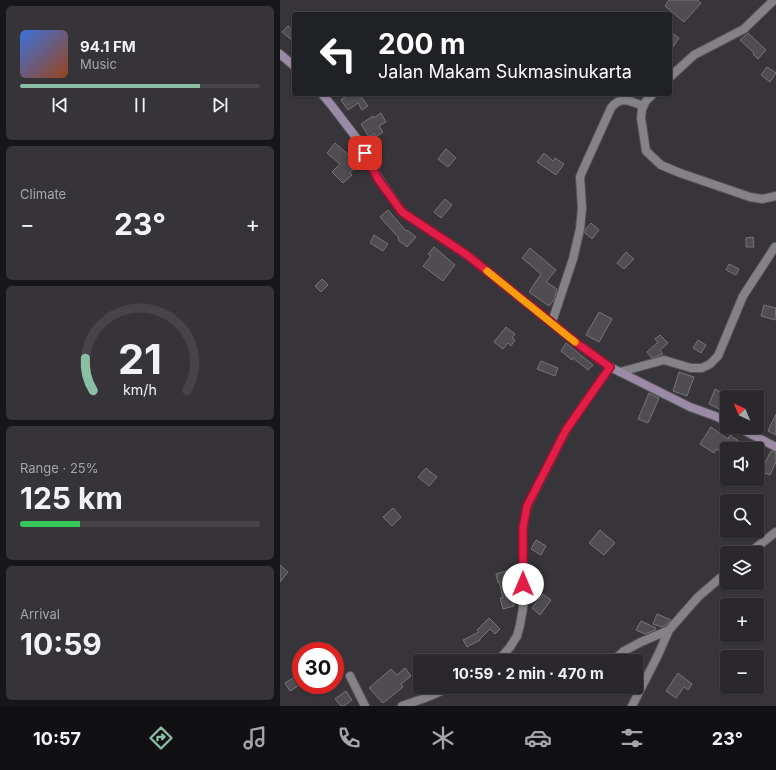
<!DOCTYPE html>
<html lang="en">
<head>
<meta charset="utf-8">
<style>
  body { margin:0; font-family:Inter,sans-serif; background:#363438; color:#f1f3f6; height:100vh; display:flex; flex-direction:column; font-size:15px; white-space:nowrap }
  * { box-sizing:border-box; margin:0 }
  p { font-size:13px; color:#a5a6a9 }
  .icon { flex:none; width:22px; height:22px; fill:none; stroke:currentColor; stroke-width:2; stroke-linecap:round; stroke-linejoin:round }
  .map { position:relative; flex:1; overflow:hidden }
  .panel { display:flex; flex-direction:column; gap:6px; padding:6px; background:#171618; width:280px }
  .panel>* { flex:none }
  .guide { position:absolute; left:12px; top:12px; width:380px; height:84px; border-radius:4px; box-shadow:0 1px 3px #0004,0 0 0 1px #464448; background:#202124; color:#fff; overflow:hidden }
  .needle { width:26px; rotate:316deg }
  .controls { position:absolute; left:440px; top:390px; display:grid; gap:8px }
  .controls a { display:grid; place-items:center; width:44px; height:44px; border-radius:4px; background:#2a282c; box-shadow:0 1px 3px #0004,0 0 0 1px #464448; font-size:20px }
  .speed { position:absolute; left:12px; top:642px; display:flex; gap:8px; font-size:20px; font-weight:700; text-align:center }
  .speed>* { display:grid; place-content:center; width:52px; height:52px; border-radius:50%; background:#2a282c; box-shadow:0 1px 3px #0004,0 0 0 1px #464448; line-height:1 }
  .speed .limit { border:6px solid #d22; background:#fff; color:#111 }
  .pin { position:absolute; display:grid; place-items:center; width:34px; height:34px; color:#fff; margin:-17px; border-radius:8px; box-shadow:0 2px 6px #0006 }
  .me { position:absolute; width:44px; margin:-22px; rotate:0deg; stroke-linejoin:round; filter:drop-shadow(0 0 3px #0008) }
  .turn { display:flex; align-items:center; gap:14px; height:84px; padding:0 20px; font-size:18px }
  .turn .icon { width:52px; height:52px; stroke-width:2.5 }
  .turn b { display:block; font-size:28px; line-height:34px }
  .big { font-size:30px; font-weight:700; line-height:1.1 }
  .panel .widget { flex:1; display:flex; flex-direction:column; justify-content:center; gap:6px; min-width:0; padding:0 14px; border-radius:6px; background:#363438 }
  .panel .dial { align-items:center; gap:0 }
  .dial svg { height:104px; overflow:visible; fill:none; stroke:#464448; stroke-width:7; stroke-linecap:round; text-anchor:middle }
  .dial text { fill:#f1f3f6; stroke:none }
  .song { display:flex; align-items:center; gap:12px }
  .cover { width:48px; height:48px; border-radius:6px; background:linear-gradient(135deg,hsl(220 70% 55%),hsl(20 70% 35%)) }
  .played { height:4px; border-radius:2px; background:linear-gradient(90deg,#8abfa5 75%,#464448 75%) }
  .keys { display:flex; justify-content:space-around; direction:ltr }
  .heat { display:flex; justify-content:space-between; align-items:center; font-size:22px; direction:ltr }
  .charge { height:6px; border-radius:3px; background:linear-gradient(90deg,#34c759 25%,#464448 0) }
  .trip { position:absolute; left:133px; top:654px; width:230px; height:40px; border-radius:4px; background:#2a282c; box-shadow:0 1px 3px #0004,0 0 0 1px #464448; font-weight:700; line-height:40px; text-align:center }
  .tab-bar { display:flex; height:64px; justify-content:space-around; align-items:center; background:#111012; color:#a5a6a9 }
  .tab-bar .icon { width:28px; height:28px }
  .tab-bar .active { color:#8abfa5 }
  .tab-bar b { font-size:18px; color:#f1f3f6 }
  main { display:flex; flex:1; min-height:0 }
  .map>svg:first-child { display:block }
</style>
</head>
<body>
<main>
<section class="panel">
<div class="widget">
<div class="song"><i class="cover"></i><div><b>94.1 FM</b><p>Music</p></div></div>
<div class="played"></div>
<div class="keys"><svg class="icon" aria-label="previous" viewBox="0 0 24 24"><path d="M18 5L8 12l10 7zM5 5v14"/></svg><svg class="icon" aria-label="pause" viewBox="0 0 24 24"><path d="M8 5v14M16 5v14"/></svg><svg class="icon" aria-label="next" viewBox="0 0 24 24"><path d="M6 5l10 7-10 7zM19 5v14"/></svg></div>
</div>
<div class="widget"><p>Climate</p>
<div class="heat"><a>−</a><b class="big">23°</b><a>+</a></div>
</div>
<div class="widget dial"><svg viewBox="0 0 100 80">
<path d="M14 69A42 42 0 1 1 86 69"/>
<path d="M14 69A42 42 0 0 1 8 44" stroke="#8abfa5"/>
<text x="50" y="56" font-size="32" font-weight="700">21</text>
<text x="50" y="72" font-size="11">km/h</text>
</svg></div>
<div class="widget"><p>Range · 25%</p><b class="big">125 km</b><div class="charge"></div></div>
<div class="widget"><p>Arrival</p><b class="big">10:59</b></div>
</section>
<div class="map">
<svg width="496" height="706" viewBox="0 0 496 706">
  <rect width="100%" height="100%" fill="#38353a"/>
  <!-- building -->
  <path fill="#504d52" stroke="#777479" d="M389 0H417L421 3 404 22 385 6Z
    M8 26 14 31V42L2 32Z
    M390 32 399 38 390 51Z
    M468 33 486 50 478 59 473 54 474 53 460 40Z
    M487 67 496 73 490 82 481 75Z
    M69 94H79L88 106 82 110 78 103 68 110 61 100Z
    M101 113 106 122 99 126 103 132 96 137 94 134 89 137 81 124 93 116 94 118Z
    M55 143 72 158 76 154 82 160 70 173 72 175 63 183 52 172 60 164 47 153Z
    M166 149 176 158 168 167 158 159Z
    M264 153 273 161 275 158 284 164 276 175 257 162Z
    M165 199 172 205 161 218 154 212Z
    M108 210 126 231 127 230 136 237 127 247 118 240 119 238 100 217Z
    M311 223 319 230 312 239 305 233V230Z
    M94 235 108 244 103 251 90 243Z
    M473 237 474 247H466V238Z
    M154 247 175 265 163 281 143 266 151 256 148 254Z
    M250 248 276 270 266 282 277 289 274 300 269 306 249 292 261 274 242 258Z
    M346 252 354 259 344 269 337 263Z
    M449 264 459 269 456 275 446 270Z
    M42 279 48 285 41 292 35 286Z
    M484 305 496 308 495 320 481 316Z
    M319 312 332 319 319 342 306 335Z
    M226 327 235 334 232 338 235 340 231 346 228 343 223 349 214 342Z
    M380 335 388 343 380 350 383 354 372 358 367 352 378 342 375 339Z
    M418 340 426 345 421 353 413 348Z
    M286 343 313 365 308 370 293 358 292 360 281 351Z
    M261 361 278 368 275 376 257 369Z
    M399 372 414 377 407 396 393 391Z
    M435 389 448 396 441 410 429 404Z
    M369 393 379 398 368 423 358 419Z
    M496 414V435L488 431Z
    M431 427 448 439 450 435 470 449H447V454L436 449 434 453 420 444Z
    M491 451 496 452V462L490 475 481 471Z
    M146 468 157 477 149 486 138 477Z
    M113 508 121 517 112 526 103 517Z
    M320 530 335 543 324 555 309 543Z
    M256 540 266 546 261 555 251 549Z
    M0 565 8 572 0 582Z
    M232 569 234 578 231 579 234 594 231 595 234 606 223 609 220 598H223L219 582 218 583 216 574Z
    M263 594 271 600 260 615 252 608Z
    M377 614 391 620 386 625 382 627 373 624Z
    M209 618 220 629 215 634 210 629 200 639V640L187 647 183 640 199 632 197 630Z
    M361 621 376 628 375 630 365 634 356 630Z
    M125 668 131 676 121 684 123 687 103 703 89 688 111 669 117 675Z
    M21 673V684L10 691 5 683Z
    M398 673 412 684 408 690 404 687 396 698 386 691Z
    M66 691 72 700 64 706H61L55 699Z"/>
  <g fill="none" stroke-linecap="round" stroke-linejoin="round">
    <defs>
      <path id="street" d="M390 77 414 55 464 29 494 0
        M373 94 366 101 362 109 361 118 366 151 381 165 400 173 470 197 482 199 496 196
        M272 322 293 259 300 229 302 208 300 177 302 172 331 108C340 95 351 101 363 106
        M340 372 384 360 411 368H422L430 364 438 356 463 296 495 247
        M469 553 496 532
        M218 661 230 647 237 636 240 625 243 608V528L247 507 286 430 330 367
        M333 661 344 651 361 642 389 630 418 597 447 572
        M70 676 85 706
        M219 687C234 692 250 689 265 687
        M122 706 145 698 171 687
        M352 706 378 655 389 630"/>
      <path id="secondary" d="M0 54 14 66
        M42 94 52 106 78 140 99 179 122 212 187 255 298 344 330 367 410 407 435 416 447 422
        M457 427 496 447"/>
    </defs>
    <!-- street casing -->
    <use href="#street" stroke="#565458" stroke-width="10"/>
    <!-- secondary casing -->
    <use href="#secondary" stroke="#565458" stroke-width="10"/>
    <!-- street -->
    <use href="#street" stroke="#858287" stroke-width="8"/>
    <!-- secondary -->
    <use href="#secondary" stroke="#9b8aa5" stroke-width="8"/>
  </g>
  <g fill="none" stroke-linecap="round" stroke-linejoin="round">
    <defs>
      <path id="route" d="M85 153 98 179 122 212 187 255 298 344 330 367 286 430 247 506 243 528V584"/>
    </defs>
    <!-- route casing -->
    <use href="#route" stroke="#92132f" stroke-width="10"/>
    <!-- route -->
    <use href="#route" stroke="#e11d48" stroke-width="7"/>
    <!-- slow -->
    <path stroke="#f59e0b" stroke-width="7" d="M207 271 295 342"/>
  </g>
</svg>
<div class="controls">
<a><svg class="needle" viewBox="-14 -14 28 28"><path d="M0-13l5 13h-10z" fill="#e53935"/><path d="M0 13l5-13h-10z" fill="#a5a6a9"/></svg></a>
<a><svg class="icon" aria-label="sound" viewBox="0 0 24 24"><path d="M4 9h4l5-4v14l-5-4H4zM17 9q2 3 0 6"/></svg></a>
<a><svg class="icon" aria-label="search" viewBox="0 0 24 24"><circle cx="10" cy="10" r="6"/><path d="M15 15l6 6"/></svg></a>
<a><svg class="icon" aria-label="layers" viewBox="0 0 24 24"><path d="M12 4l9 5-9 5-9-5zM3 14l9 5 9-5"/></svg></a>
<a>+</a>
<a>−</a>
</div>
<div class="speed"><div class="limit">30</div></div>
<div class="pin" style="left:85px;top:153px;background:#d93025"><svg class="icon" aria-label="arrive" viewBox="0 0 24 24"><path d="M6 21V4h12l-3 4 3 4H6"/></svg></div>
<svg class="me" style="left:243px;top:584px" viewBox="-20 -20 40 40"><circle r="19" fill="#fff"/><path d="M0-13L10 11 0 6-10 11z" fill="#e11d48"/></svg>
<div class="trip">10:59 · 2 min · 470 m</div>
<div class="guide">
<div class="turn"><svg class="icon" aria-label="left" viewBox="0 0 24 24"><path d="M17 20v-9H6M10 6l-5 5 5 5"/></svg><div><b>200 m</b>Jalan Makam Sukmasinukarta</div></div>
</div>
</div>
</main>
<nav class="tab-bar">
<b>10:57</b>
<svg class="icon active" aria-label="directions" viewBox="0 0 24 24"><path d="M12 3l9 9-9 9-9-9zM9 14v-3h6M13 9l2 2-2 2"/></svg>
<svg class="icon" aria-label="music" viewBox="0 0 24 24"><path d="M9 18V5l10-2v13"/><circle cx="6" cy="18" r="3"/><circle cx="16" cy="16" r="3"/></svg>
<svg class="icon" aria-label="phone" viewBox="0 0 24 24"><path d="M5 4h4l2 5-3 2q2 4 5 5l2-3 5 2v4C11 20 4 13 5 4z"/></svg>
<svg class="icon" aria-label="climate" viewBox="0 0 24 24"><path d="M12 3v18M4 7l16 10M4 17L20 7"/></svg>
<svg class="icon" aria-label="car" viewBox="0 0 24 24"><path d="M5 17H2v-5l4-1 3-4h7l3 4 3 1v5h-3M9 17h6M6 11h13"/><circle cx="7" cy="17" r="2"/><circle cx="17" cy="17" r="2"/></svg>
<svg class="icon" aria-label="filters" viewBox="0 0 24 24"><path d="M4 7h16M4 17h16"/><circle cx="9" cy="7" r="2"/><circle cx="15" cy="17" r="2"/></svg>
<b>23°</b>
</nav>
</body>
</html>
